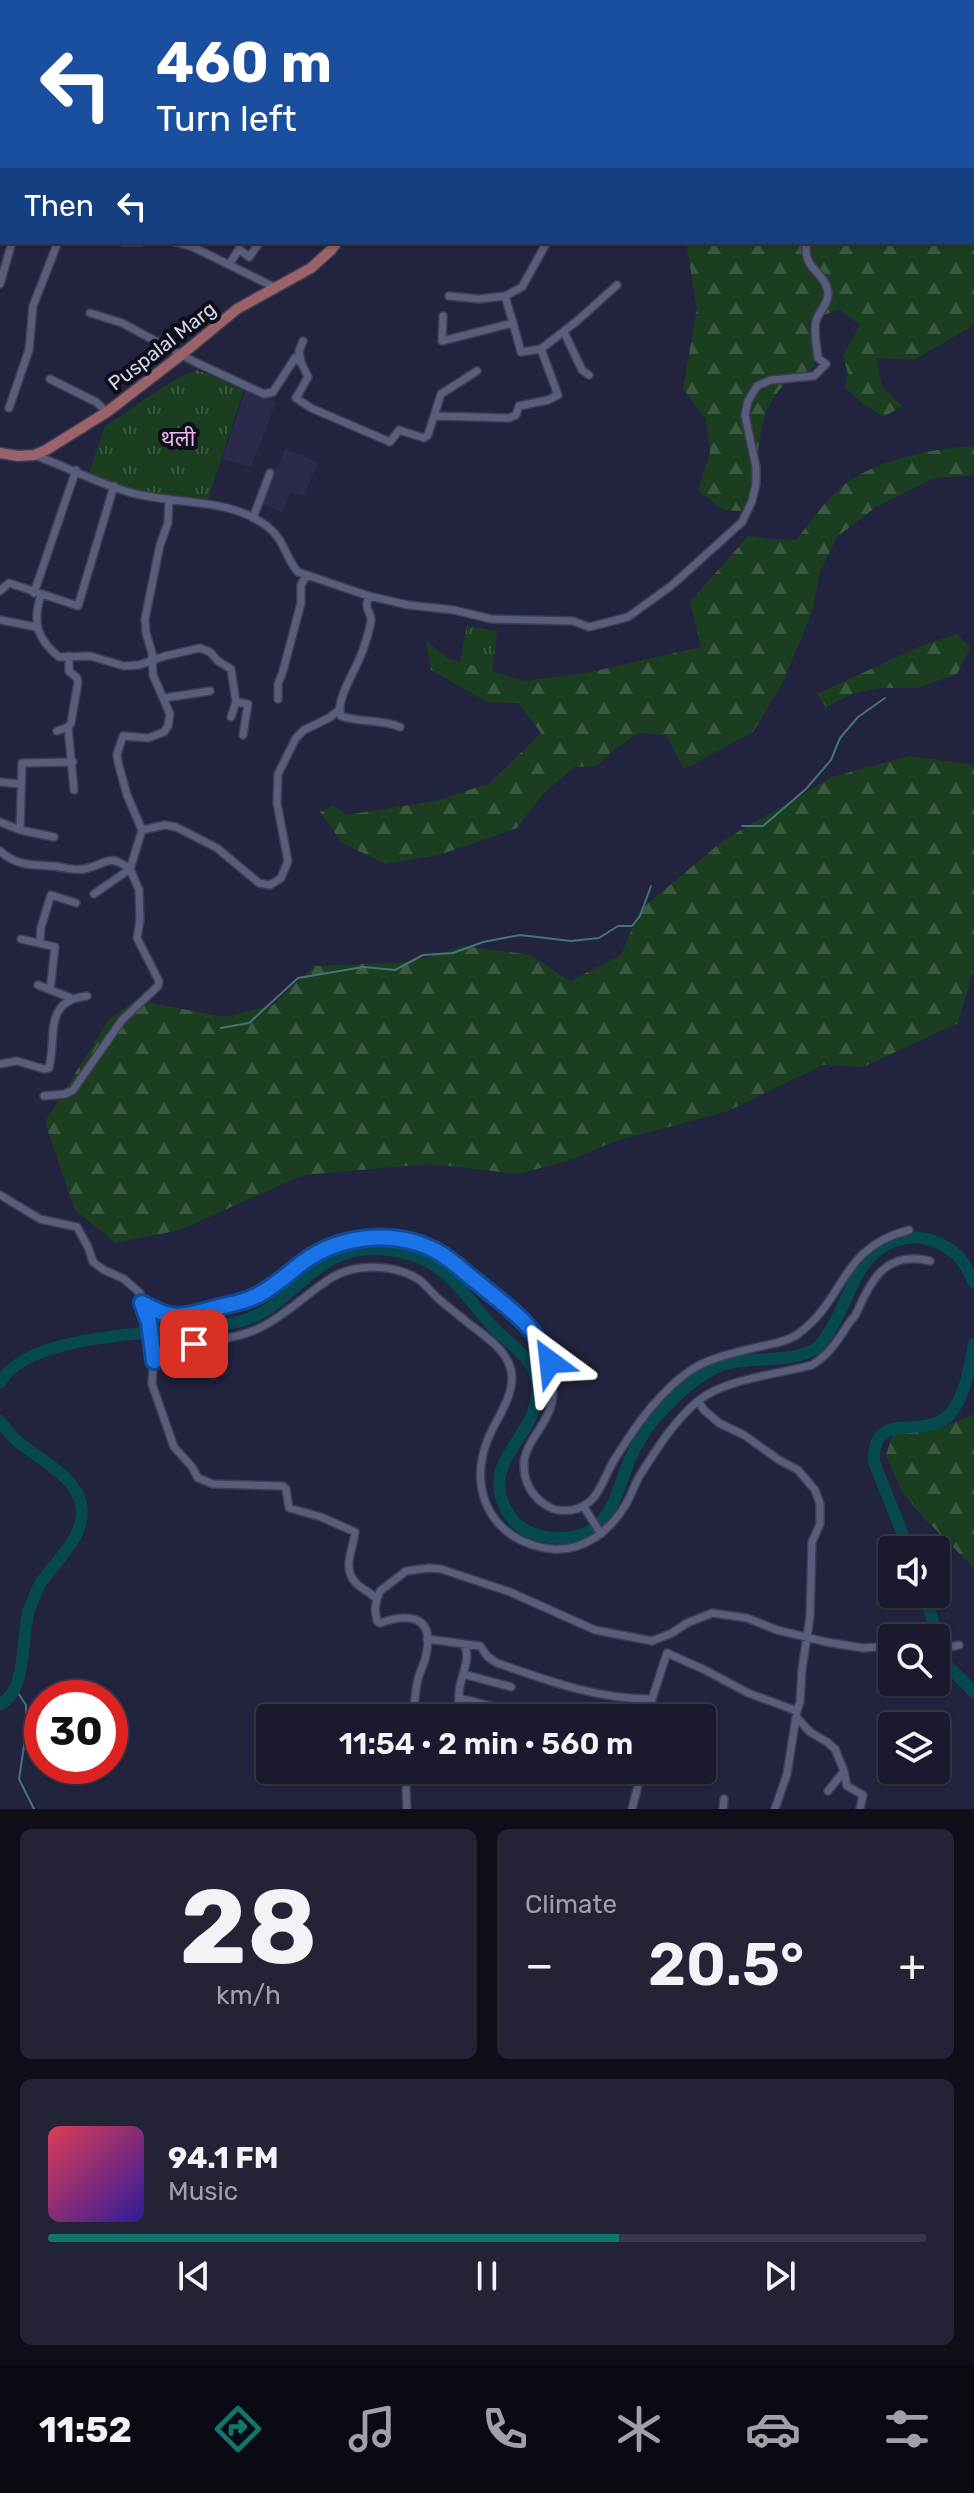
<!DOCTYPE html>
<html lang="en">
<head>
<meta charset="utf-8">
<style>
  body { margin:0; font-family:Rubik,"Noto Sans Devanagari",sans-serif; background:#232336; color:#f1f3f6; height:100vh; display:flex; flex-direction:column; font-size:30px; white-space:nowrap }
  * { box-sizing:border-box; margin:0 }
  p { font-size:26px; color:#9fa1aa }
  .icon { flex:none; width:44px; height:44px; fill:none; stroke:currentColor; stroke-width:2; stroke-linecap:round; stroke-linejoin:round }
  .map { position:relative; height:1809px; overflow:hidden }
  .details { display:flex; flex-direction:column; gap:20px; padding:20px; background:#0e0e19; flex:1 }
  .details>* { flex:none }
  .top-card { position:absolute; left:0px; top:0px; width:974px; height:244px; box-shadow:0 2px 6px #0004,0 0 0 2px #38384a; background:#1a4fa0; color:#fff; overflow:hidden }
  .fabs { position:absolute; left:878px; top:1536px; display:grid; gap:16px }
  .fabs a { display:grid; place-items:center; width:72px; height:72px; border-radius:8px; background:#1a1a2e; box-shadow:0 2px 6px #0004,0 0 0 2px #38384a; font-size:40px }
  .speed { position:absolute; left:24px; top:1680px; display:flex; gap:16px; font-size:40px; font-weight:700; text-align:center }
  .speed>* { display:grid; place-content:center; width:104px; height:104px; border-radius:50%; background:#1a1a2e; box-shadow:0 2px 6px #0004,0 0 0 2px #38384a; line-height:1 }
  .speed .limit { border:12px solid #d22; background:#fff; color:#111 }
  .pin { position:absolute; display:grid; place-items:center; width:68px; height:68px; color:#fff; margin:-34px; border-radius:16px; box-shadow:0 4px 12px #0006 }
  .me { position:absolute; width:88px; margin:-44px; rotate:330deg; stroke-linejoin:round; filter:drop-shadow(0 0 6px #0008) }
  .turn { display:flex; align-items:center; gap:28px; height:168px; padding:0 24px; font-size:36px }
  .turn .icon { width:104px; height:104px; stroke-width:2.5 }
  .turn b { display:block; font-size:56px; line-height:68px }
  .then { display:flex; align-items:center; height:76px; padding:0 24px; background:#0003; gap:16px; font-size:30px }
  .big { font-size:60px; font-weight:600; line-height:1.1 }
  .details .widget { flex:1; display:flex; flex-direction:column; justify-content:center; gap:12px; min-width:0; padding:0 28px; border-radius:12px; background:#232336 }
  .details .dial { align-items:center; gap:0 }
  .dial b { font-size:104px; line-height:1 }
  .song { display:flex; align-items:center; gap:24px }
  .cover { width:96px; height:96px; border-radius:12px; background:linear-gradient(135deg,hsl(350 70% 55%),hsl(250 70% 35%)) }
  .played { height:8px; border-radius:4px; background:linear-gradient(90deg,#0f766e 65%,#38384a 65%) }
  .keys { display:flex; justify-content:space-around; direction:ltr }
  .heat { display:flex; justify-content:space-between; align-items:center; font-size:44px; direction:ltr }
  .details .tiles { flex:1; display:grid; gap:20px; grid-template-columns:1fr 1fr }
  .widget:last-child { grid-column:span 2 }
  .trip { position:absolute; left:256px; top:1704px; width:460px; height:80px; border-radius:8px; background:#1a1a2e; box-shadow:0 2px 6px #0004,0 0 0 2px #38384a; font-weight:600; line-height:80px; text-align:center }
  .tab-bar { display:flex; height:128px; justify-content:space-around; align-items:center; background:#0a0a12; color:#9fa1aa }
  .tab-bar .icon { width:56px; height:56px }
  .tab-bar .current { color:#0f766e }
  .tab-bar b { font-size:36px; color:#f1f3f6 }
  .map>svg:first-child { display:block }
</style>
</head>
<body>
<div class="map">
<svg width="974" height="1809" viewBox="0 0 974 1809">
  <defs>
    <pattern id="grass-tufts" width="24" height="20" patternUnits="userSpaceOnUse" patternTransform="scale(2)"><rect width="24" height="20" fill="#1b3e20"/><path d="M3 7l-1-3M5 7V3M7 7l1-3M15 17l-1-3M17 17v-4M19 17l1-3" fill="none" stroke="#3b5940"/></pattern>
    <pattern id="forest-firs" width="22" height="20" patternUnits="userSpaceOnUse" patternTransform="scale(2)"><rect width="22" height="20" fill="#1b3e20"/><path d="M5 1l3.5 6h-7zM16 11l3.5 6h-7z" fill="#3b5940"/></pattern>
  </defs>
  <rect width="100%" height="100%" fill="#22233e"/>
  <!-- built -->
  <path fill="#2a2b4c" d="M246 389 276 402 251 467 222 459Z
    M285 449 318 462 304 496 290 492 282 512 259 502 273 468 277 469Z"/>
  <!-- grass -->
  <path fill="url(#grass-tufts)" d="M197 370 244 389 206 505 118 486 89 473 105 426C136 408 163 382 197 370Z
    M467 626 497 631 492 674 460 663Z"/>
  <!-- forest -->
  <path fill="url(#forest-firs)" d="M875 0H974V325L914 360 876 358 882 387 902 406 884 417 863 404 844 387 848 374 843 355 860 325 839 309 808 322 815 366C805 374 790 379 783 386 753 415 758 473 754 512L723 510 698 490 710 453 706 419 683 389 697 309 686 242H972V2H875Z
    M974 446V475L935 478 876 507 837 537 820 572 812 612 782 684 753 732 684 769 666 735 639 733 615 749 597 766 574 767 543 794 517 828 439 855 386 864 342 843 320 812 334 805 346 815 435 801 490 783 541 733 518 703 487 702 431 670 426 641 447 658 525 681 586 673 701 647 690 602 749 535 768 539 796 540C810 523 824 502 840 488 876 459 929 449 974 446Z
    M957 634 970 647 957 674 918 688H879L852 694 826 707 817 694 921 646Z
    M909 756 974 765V968L958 1023 863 1067 823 1065 728 1111 613 1142 568 1161 518 1174 430 1164 303 1175 180 1230 115 1243 74 1209 45 1122 109 1019 136 1000 224 1017 273 1005 314 966 409 962 465 946 531 955 570 981 621 955 640 910 724 840 832 777Z
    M974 1414V1568L921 1515 901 1490 886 1455 894 1431 943 1427Z"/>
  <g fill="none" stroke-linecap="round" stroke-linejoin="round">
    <!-- stream -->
    <path stroke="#44747d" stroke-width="2" d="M742 826H763L806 789 831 760 840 738 858 717 885 698
      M221 1028 249 1023 298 978 363 967 395 970 423 955 453 953 483 942 520 935 571 941 599 938 618 926H632L640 916 651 886
      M14 1687 26 1705V1733L19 1779 34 1809"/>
    <!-- river -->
    <path stroke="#06494f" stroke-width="12" d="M0 1383C30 1327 184 1336 242 1321 292 1307 311 1251 370 1249 391 1248 420 1255 437 1267 459 1282 474 1306 491 1325 504 1340 526 1352 534 1372 536 1377 538 1388 537 1393 535 1440 475 1464 510 1516 520 1532 542 1538 560 1538 609 1538 615 1497 629 1461 636 1445 648 1425 660 1413 675 1396 700 1373 722 1365 749 1355 796 1365 819 1346 823 1343 825 1339 827 1335 848 1306 852 1266 884 1246 898 1238 914 1235 931 1240 956 1249 964 1260 974 1283
      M0 1421C5 1427 10 1435 16 1440 36 1458 75 1475 81 1504 88 1535 55 1561 40 1584 36 1591 34 1599 30 1607 20 1632 29 1691 0 1704
      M909 1550 874 1462C872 1407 924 1441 949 1415 965 1398 970 1366 974 1344
      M925 1594 945 1663 974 1692"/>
    <defs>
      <path id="street" d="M129 0V2
        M172 2 173 0
        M237 2 238 0
        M265 2 266 0
        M299 2V0
        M330 2V0
        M871 2V0
        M0 60 2 64
        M0 171 2 170
        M123 242H141
        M175 242 193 247 274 287
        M229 265 239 249 249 257 260 242
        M0 284 12 242
        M449 296 479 299 505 296 513 323
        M505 296 522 287 547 242
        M90 313 122 323 195 362 264 394 273 392 295 358 301 362 308 377 296 398 311 408 390 442 399 430 424 438 428 435 434 416 509 418 516 415 519 406 548 400 558 395 541 349 521 352 513 323 442 341 443 316
        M564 332 582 370 589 375
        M541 349 577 321 617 285
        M301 362 299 351 303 341
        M50 379 96 402 107 412
        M9 408 29 350 33 306 58 242
        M434 416 441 394 477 371
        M34 455C67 467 99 484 132 493 176 505 230 497 268 527 284 539 286 559 298 572L369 596 408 605 454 610 491 619 573 621 589 627 628 617 671 586 742 522 752 501 756 484V467L745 415 748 401 757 386 771 380 814 376 826 364 818 358C817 346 813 332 816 321 819 311 829 303 828 292 825 271 801 269 807 242
        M253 518 270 473
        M0 591 9 583 78 606 114 486
        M34 593 76 470
        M41 595C32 622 37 639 59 657L90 656 124 666 139 665 165 656 200 648 210 652 218 661 231 669 236 702 248 704 243 735
        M369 596C363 610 371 610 371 620 371 626 363 651 360 657 354 673 335 701 341 716 360 723 382 719 400 727
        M0 620 36 627
        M283 671 301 603V585L306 576
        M164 698 210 691
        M278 699V684L282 674
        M231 717 236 702
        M68 727 74 790
        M57 731 68 727 71 723 78 682 77 678 69 671V656
        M0 782 20 784
        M0 822 20 830 54 837
        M20 830 22 763 73 762
        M142 830 127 795 118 762 117 754 123 736 148 738 164 732 168 726 170 714 153 675 152 653 146 633 145 619 160 545 168 523 169 499
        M0 851C16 866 33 865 53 866 63 867 74 871 84 869 107 865 107 852 130 869L94 894
        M21 939 55 947 50 990
        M40 943 41 927 51 895 76 903
        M38 985 71 998
        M0 1064 17 1061 44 1069 49 1068C57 1035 43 1001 87 996
        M44 1096 65 1094 73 1090 122 1020 158 986 159 981 137 938 140 920 139 890 130 869 142 830 165 825 176 827 217 848 259 883 270 885 281 878 288 861 277 803 278 774 296 738 304 730 329 718 339 710
        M0 1195 40 1219 77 1227 88 1247 93 1262 104 1270 124 1279 140 1293 149 1322 154 1351 152 1384 174 1447 192 1467 198 1478 213 1484 283 1486 286 1489 289 1508 321 1517 355 1532C354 1548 341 1568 356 1583 362 1589 371 1593 377 1599L375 1609 377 1621 380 1623C409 1613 435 1615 426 1655 425 1663 420 1671 418 1679 415 1692 414 1705 413 1718
        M142 1303C149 1307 156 1313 163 1315 178 1319 197 1313 211 1309 226 1305 244 1303 257 1295 276 1284 292 1268 311 1257 336 1243 371 1233 399 1238 412 1241 426 1246 438 1252 454 1261 467 1275 481 1286 503 1303 528 1318 542 1344 551 1360 555 1384 552 1402 548 1424 526 1441 524 1462 523 1481 532 1498 549 1507 556 1511 564 1511 572 1510 600 1505 602 1478 616 1457 628 1439 640 1419 655 1403 690 1363 708 1359 758 1347 771 1344 787 1342 798 1334 847 1298 839 1248 909 1230
        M154 1361C159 1358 163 1352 168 1349 177 1345 188 1345 198 1343 222 1339 245 1337 267 1324 290 1311 309 1292 331 1278 355 1263 394 1264 418 1279 426 1284 432 1294 440 1300 449 1308 459 1315 468 1323 486 1337 511 1352 512 1377 512 1400 496 1419 488 1439 466 1492 494 1543 552 1549 584 1552 611 1530 626 1504 632 1494 635 1482 642 1472 658 1447 675 1420 698 1401 724 1379 779 1374 812 1365 830 1354 838 1340 849 1323 855 1314 852 1322 857 1312 871 1279 887 1250 930 1261
        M698 1401 704 1410 719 1423 744 1435 779 1460 798 1470 815 1490 820 1504V1524L812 1542 810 1617 802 1669 800 1702 797 1711 787 1774 775 1809
        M584 1507 601 1534
        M377 1599 380 1591 406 1571 429 1568 441 1569 510 1592 595 1630 652 1641 672 1633 687 1623 712 1613 747 1618 777 1630 826 1642 863 1648 892 1646
        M427 1639 480 1646 488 1657 497 1663C546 1680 599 1700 652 1699
        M464 1645C473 1661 457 1680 459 1698L511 1711
        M936 1650 959 1645
        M463 1674 511 1687
        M457 1710 459 1698
        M651 1718 652 1699 667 1653 705 1670 748 1693 797 1711
        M797 1718 810 1732 827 1742 835 1749 844 1771 828 1791
        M844 1771 847 1786 863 1795 860 1809
        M407 1809 406 1790 408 1770
        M632 1809 642 1770
        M723 1809 724 1799"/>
      <path id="primary" d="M848 2V0
        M0 453 18 456 34 455 46 450 107 412 181 355 237 309 311 268 331 250 337 242"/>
    </defs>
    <!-- street casing -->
    <use href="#street" stroke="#3c3d53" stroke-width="10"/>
    <!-- primary casing -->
    <use href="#primary" stroke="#3c3d53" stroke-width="13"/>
    <!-- street -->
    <use href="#street" stroke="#595c7a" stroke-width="7"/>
    <!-- primary -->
    <use href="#primary" stroke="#9b626a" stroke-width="10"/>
  </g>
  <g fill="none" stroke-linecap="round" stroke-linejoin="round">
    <defs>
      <path id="route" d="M194 1344 169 1349 154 1361 149 1322 142 1303C172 1320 179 1318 212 1309 225 1305 241 1303 254 1297 274 1288 290 1271 309 1258 347 1234 398 1230 438 1252 452 1260 464 1272 477 1282 508 1308 534 1323 550 1362"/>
    </defs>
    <!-- route casing -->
    <use href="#route" stroke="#114b97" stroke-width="20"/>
    <!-- route -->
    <use href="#route" stroke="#1a73e8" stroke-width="14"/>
  </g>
  <g text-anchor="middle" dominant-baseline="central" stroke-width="8" stroke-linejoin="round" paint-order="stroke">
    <!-- street labels -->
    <g font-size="20" fill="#d5d7e9" stroke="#0e0e1a">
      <text transform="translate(162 346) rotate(-38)">Puspalal Marg</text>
    </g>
    <!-- neighbourhood labels -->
    <g font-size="22" fill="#f1b3ea" stroke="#0e0e1a">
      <text x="178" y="438">थली</text>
    </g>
  </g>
</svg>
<div class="fabs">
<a><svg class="icon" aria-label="sound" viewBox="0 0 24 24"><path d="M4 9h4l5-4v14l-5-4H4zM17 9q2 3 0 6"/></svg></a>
<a><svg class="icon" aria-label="search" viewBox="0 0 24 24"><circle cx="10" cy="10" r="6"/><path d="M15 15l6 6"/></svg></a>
<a><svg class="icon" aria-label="layers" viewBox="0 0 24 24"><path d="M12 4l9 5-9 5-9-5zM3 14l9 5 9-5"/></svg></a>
</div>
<div class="speed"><div class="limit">30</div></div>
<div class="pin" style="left:194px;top:1344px;background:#d93025"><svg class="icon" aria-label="arrive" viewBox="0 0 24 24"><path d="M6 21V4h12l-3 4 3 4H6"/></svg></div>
<svg class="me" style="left:550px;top:1362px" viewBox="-20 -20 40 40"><path d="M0-17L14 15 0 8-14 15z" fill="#1a73e8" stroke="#fff" stroke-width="4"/></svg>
<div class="trip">11:54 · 2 min · 560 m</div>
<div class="top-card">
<div class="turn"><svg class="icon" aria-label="left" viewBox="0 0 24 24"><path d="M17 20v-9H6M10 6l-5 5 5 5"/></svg><div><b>460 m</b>Turn left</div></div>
<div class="then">Then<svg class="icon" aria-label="left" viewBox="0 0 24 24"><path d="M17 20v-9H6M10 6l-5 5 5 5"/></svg></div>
</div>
</div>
<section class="details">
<div class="tiles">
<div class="widget dial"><b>28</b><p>km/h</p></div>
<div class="widget"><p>Climate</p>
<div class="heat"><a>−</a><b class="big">20.5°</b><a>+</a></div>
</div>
<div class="widget">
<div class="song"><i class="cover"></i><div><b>94.1 FM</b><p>Music</p></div></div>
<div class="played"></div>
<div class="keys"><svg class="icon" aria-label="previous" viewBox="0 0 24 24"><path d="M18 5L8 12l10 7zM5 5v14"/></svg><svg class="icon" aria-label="pause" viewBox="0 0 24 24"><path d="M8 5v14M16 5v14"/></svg><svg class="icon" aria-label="next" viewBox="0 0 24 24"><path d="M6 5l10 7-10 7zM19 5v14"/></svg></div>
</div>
</div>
</section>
<nav class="tab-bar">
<b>11:52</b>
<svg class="icon current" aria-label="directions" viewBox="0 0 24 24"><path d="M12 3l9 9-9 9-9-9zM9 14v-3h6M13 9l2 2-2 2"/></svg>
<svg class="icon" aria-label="music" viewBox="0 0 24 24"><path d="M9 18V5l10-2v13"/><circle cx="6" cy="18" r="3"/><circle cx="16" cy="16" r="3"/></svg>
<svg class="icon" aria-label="phone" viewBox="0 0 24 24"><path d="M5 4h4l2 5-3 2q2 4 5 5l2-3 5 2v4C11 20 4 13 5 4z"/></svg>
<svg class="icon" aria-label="climate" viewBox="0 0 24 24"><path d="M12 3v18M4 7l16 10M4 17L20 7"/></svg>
<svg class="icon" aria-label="car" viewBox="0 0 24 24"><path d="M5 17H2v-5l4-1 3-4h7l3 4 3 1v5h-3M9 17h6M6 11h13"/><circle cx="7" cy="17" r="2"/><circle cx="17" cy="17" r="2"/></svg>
<svg class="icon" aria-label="filters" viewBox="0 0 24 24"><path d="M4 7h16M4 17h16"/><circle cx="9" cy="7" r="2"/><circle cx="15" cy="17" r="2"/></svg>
</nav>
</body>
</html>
